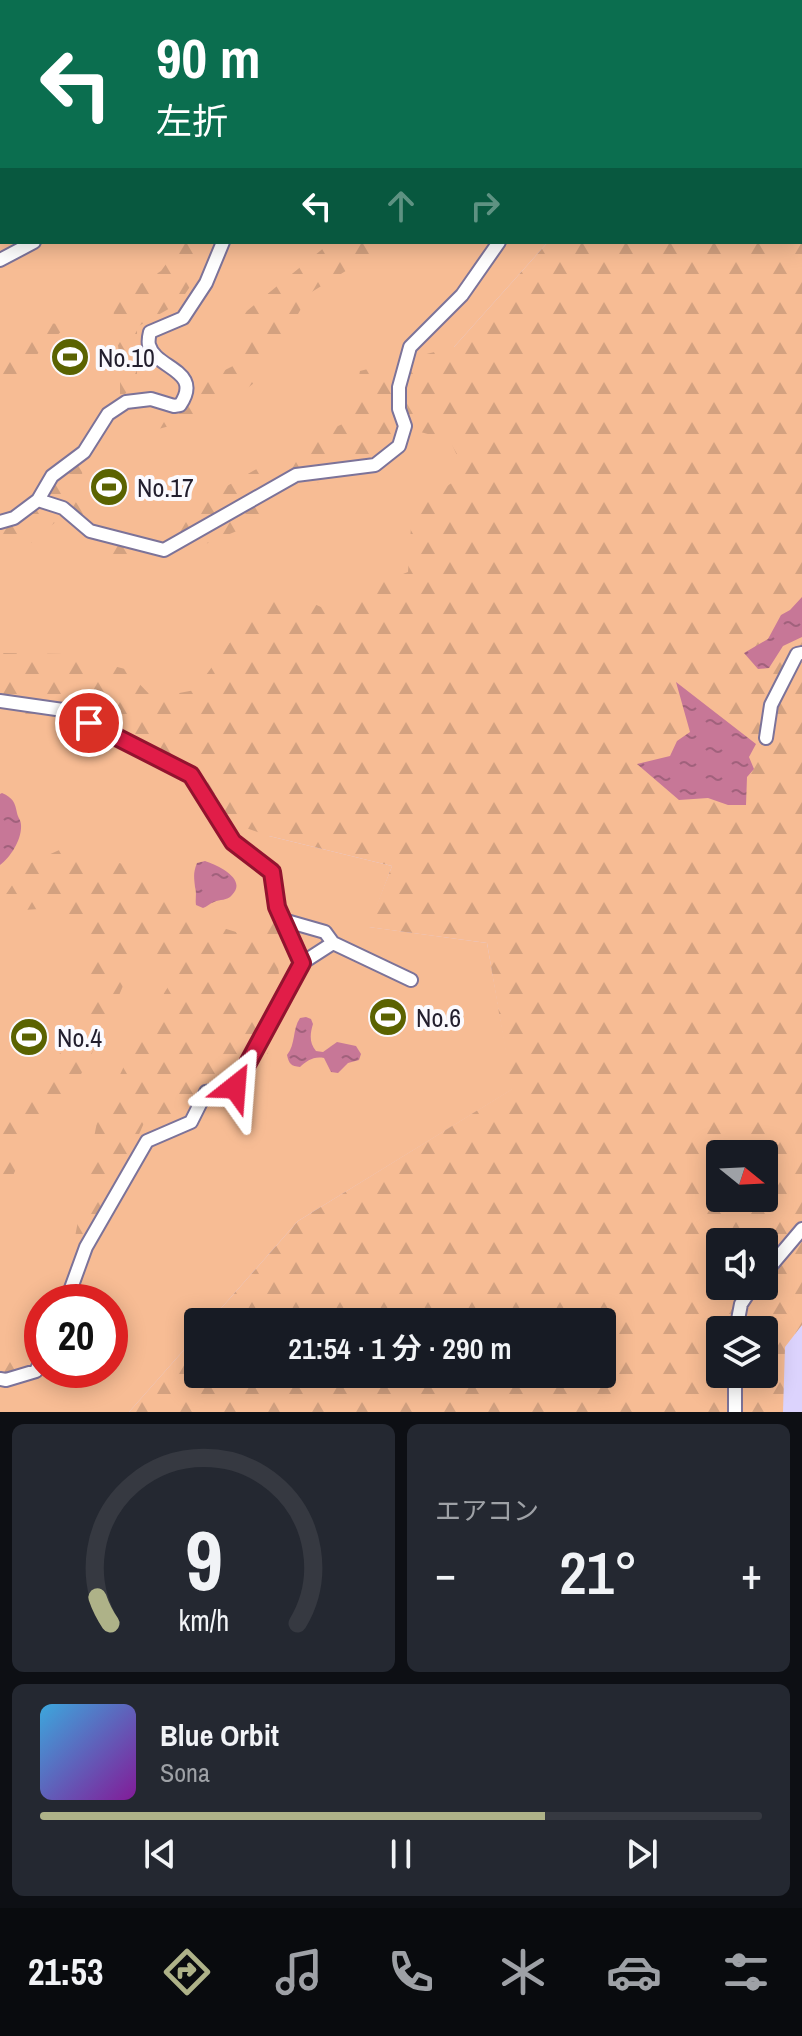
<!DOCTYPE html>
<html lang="ja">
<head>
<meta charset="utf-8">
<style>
  body { margin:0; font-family:"Archivo Narrow","Noto Sans JP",sans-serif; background:#242831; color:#f1f3f6; height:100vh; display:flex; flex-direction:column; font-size:30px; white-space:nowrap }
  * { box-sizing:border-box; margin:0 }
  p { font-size:26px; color:#9ea1a6 }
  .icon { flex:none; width:44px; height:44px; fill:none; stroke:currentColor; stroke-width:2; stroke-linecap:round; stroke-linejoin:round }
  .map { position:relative; height:1412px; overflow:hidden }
  .side { display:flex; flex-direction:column; gap:12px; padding:12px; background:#0d0f14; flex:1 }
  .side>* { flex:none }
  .top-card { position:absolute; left:0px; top:0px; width:802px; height:244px; box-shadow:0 4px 20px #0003; background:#0b6e4f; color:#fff; overflow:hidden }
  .needle { width:52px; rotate:108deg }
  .controls { position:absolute; left:706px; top:1140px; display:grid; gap:16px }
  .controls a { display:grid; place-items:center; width:72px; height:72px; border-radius:8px; background:#171b24; box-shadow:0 4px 20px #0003; font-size:40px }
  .speed { position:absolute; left:24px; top:1284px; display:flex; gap:16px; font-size:40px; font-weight:700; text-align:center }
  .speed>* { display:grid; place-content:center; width:104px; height:104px; border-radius:50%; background:#171b24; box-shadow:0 4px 20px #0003; line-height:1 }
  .speed .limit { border:12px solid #d22; background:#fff; color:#111 }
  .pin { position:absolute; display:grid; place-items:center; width:68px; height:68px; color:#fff; margin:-34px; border:4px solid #fff; border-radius:50%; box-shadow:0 2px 8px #0007 }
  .me { position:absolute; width:88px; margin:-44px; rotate:28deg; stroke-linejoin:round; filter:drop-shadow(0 0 6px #0008) }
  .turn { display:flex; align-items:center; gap:28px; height:168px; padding:0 24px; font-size:36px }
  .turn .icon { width:104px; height:104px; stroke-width:2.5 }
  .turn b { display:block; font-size:56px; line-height:68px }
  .lanes { display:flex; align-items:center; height:76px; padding:0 24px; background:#0003; justify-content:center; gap:40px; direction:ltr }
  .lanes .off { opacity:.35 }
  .big { font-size:60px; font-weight:600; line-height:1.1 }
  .side .tile { flex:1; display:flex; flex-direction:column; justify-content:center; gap:12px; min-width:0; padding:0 28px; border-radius:12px; background:#242831 }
  .side .dial { align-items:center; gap:0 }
  .dial svg { height:208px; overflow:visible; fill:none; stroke:#363941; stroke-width:7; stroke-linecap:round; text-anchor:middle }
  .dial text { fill:#f1f3f6; stroke:none }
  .song { display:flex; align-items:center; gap:24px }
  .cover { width:96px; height:96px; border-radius:12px; background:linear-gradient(135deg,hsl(200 70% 55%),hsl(290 70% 35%)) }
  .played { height:8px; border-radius:4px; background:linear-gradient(90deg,#aeb288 70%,#363941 70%) }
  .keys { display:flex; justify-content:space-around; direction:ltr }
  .heat { display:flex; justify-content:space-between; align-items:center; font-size:44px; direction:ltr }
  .side .tiles { flex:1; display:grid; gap:12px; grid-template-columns:1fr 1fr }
  .tile:last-child { grid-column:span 2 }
  .trip { position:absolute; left:184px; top:1308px; width:432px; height:80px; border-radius:8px; background:#171b24; box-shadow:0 4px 20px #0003; font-weight:600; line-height:80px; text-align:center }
  .dock { display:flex; height:128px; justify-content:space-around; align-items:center; background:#090b0e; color:#9ea1a6 }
  .dock .icon { width:56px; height:56px }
  .dock .current { color:#aeb288 }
  .dock b { font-size:36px; color:#f1f3f6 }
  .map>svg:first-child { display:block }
</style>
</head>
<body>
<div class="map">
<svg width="802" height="1412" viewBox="0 0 802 1412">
  <defs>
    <pattern id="forest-firs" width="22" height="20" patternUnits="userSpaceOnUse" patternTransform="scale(2)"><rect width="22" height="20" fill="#f7bc94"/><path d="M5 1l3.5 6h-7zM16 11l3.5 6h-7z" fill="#d3a180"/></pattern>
    <pattern id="water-ripples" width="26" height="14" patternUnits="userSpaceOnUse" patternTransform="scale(2)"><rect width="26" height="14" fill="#c77797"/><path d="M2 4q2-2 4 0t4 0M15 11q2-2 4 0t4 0" fill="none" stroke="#a1617c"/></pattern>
  </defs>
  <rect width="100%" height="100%" fill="#dcd3fd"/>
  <!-- grass -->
  <path fill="#f7bc94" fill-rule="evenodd" d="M118 0H723L719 2H115Z
    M2 82V242H548L454 347 494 474 269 836 392 866 369 927 487 943 513 1089 298 1221 209 1322H198V1334L129 1412H0V83ZM42 1302H110V1370H42Z"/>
  <!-- forest -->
  <path fill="url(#forest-firs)" fill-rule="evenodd" d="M0 0H233L232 2H2V106L0 107Z
    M723 0H802V1325L785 1347 783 1412H129L198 1334V1374H602V1322H209L298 1221 512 1089 487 943 368 927 392 866 269 836 215 817 159 752 73 723 0 709V653L67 654 125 669 153 698 195 690 231 641 268 602 301 598 321 607 408 572 412 512 465 473 450 440 413 430 393 435 354 477 283 488 256 523 172 558 79 562 90 542 158 536 201 501 305 441 349 421 360 371 454 347 548 242H800V2H719ZM720 1154H764V1198H720ZM720 1242H764V1286H720ZM720 1330H764V1374H720Z
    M182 242H220L179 303 137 327V384L120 398V360L112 302 161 271Z
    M331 242H386L383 248 310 293 262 377 212 415 139 434 155 409 189 388 237 364V319Z
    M37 323 69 324 9 381 0 397V344Z
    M54 455 85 461 76 502 91 524 77 525 59 519 10 561 0 562V518H8Z
    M66 847 133 867 194 919 249 936 268 918 289 929 276 954 284 1008 265 1061 225 1080 202 1109 144 1123 99 1225 74 1302H64L75 1266 74 1242 97 1122 144 1025 173 979 156 956 133 962 107 1024 65 1105 24 1150 0 1206V1133L3 1107 37 1083 48 1062 86 1035 85 989 96 949 56 908 7 911 0 922V903L26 865Z
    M42 1341V1354L31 1363 0 1375V1355L26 1356Z"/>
  <!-- water -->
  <path fill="url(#water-ripples)" d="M802 597V637L783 646 769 668 758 669 744 653 768 639 781 615 790 610Z
    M676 682 756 744 749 757 754 769 747 777 746 805H728L708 798 679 800 637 764 670 756 677 741 690 732Z
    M2 793C13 798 15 802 17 813 18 818 21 820 21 825 22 839 11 857 0 865V794Z
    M205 861C217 865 248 879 232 895 227 901 220 899 214 902 210 903 207 907 203 908L196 905C195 899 197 893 195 887 194 877 193 873 197 863Z
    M306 1017 311 1019 313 1024C310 1034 309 1043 316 1051L323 1052 337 1042 356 1046 361 1054 359 1060 348 1063 338 1073 331 1072 324 1058C313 1056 307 1061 300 1067 291 1066 289 1064 287 1055 296 1044 292 1030 300 1018Z"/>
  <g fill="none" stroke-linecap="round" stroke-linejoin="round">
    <defs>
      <path id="minor" d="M362 2V0
        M505 2 507 0
        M680 2 684 0
        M0 195 2 194
        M0 260 34 242
        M38 500 63 508 90 531 164 550 296 475 375 465 399 446 405 426 399 409V387L410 347 462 295 499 242
        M0 522 14 518 38 500 52 476 84 452 108 414 126 402 151 399 174 406 180 405C204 370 155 369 149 345 148 341 149 336 150 332L183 318 206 283 223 242
        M0 701 63 710 191 775 233 842 272 872 277 907 302 963
        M766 738 771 705 797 654 802 653
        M283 920 325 932 333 943 411 980
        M764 1274 802 1229
        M66 1302 86 1247 147 1141 191 1122 206 1092 235 1087 302 963 333 943
        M736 1330 741 1304 753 1286
        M735 1374V1412
        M0 1379 6 1380 36 1371 42 1359"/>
    </defs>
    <!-- minor casing -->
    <use href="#minor" stroke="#7c7399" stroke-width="16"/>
    <!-- minor -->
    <use href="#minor" stroke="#fff" stroke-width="12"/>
  </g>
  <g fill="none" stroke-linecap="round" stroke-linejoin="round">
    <defs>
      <path id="route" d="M89 723 191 775 233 842 272 872 277 907 302 963 235 1087"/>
    </defs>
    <!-- route casing -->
    <use href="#route" stroke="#92132f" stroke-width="20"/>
    <!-- route -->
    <use href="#route" stroke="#e11d48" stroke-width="14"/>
  </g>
  <!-- icons -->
  <defs>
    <symbol id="stadium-disc" viewBox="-11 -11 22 22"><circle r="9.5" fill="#5b6301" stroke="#fbfafe"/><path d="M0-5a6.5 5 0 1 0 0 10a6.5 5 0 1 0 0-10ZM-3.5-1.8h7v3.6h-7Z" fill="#fff"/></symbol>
  </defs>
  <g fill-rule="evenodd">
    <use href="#stadium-disc" x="48" y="335" width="44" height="44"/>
    <use href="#stadium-disc" x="87" y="465" width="44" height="44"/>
    <use href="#stadium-disc" x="366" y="995" width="44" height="44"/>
    <use href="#stadium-disc" x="7" y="1015" width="44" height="44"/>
  </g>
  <g text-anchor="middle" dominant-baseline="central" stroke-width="8" stroke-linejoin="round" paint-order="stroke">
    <!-- poi labels -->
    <g font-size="26" fill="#221e2d" stroke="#fbfafe" text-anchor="start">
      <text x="98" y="357">No.10</text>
      <text x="137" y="487">No.17</text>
      <text x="416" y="1017">No.6</text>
      <text x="57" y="1037">No.4</text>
    </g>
  </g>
</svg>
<div class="controls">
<a><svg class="needle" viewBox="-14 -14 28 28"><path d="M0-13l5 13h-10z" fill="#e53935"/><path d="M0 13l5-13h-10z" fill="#9ea1a6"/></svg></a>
<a><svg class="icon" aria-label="sound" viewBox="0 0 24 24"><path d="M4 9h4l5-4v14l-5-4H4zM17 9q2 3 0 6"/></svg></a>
<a><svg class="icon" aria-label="layers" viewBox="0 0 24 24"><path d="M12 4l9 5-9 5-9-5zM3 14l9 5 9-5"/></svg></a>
</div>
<div class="speed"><div class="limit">20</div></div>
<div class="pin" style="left:89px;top:723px;background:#d93025"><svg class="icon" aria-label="arrive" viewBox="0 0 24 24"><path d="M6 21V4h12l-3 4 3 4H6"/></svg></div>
<svg class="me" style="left:235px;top:1087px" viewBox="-20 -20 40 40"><path d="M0-17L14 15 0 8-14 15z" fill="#e11d48" stroke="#fff" stroke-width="4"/></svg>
<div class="trip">21:54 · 1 分 · 290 m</div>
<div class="top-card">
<div class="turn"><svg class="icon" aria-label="left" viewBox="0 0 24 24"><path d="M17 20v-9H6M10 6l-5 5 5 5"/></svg><div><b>90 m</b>左折</div></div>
<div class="lanes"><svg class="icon" aria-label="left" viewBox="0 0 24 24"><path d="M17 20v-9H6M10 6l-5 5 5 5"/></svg><svg class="icon off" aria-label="ahead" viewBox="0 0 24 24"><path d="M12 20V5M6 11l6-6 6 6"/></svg><svg class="icon off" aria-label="right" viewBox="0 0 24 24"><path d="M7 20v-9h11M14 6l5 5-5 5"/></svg></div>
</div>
</div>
<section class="side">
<div class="tiles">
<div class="tile dial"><svg viewBox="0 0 100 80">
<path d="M14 69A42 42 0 1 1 86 69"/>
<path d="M14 69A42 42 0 0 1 9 59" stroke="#aeb288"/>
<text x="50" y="56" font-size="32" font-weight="700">9</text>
<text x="50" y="72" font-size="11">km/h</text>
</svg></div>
<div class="tile"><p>エアコン</p>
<div class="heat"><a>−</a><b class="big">21°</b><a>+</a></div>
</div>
<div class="tile">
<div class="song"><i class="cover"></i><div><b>Blue Orbit</b><p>Sona</p></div></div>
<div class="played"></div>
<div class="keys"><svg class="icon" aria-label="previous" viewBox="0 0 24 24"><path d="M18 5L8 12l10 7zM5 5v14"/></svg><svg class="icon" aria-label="pause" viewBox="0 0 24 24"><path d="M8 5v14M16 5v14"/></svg><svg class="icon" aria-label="next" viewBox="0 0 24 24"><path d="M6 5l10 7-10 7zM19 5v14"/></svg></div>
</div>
</div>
</section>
<nav class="dock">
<b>21:53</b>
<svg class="icon current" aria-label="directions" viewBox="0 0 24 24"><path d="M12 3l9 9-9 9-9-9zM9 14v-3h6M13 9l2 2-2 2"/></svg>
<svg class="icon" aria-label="music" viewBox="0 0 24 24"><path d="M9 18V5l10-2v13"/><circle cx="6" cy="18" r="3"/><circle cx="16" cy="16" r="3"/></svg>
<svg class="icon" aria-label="phone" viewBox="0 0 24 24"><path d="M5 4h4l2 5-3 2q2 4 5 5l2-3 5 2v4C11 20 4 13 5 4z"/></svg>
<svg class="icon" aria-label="climate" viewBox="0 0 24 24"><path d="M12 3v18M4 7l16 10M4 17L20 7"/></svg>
<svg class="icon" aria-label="car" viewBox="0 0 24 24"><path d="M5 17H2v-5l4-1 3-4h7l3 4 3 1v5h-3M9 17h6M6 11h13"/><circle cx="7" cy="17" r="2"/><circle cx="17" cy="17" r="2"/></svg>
<svg class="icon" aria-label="filters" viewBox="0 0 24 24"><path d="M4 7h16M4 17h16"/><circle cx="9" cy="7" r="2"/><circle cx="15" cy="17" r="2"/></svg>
</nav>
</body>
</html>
